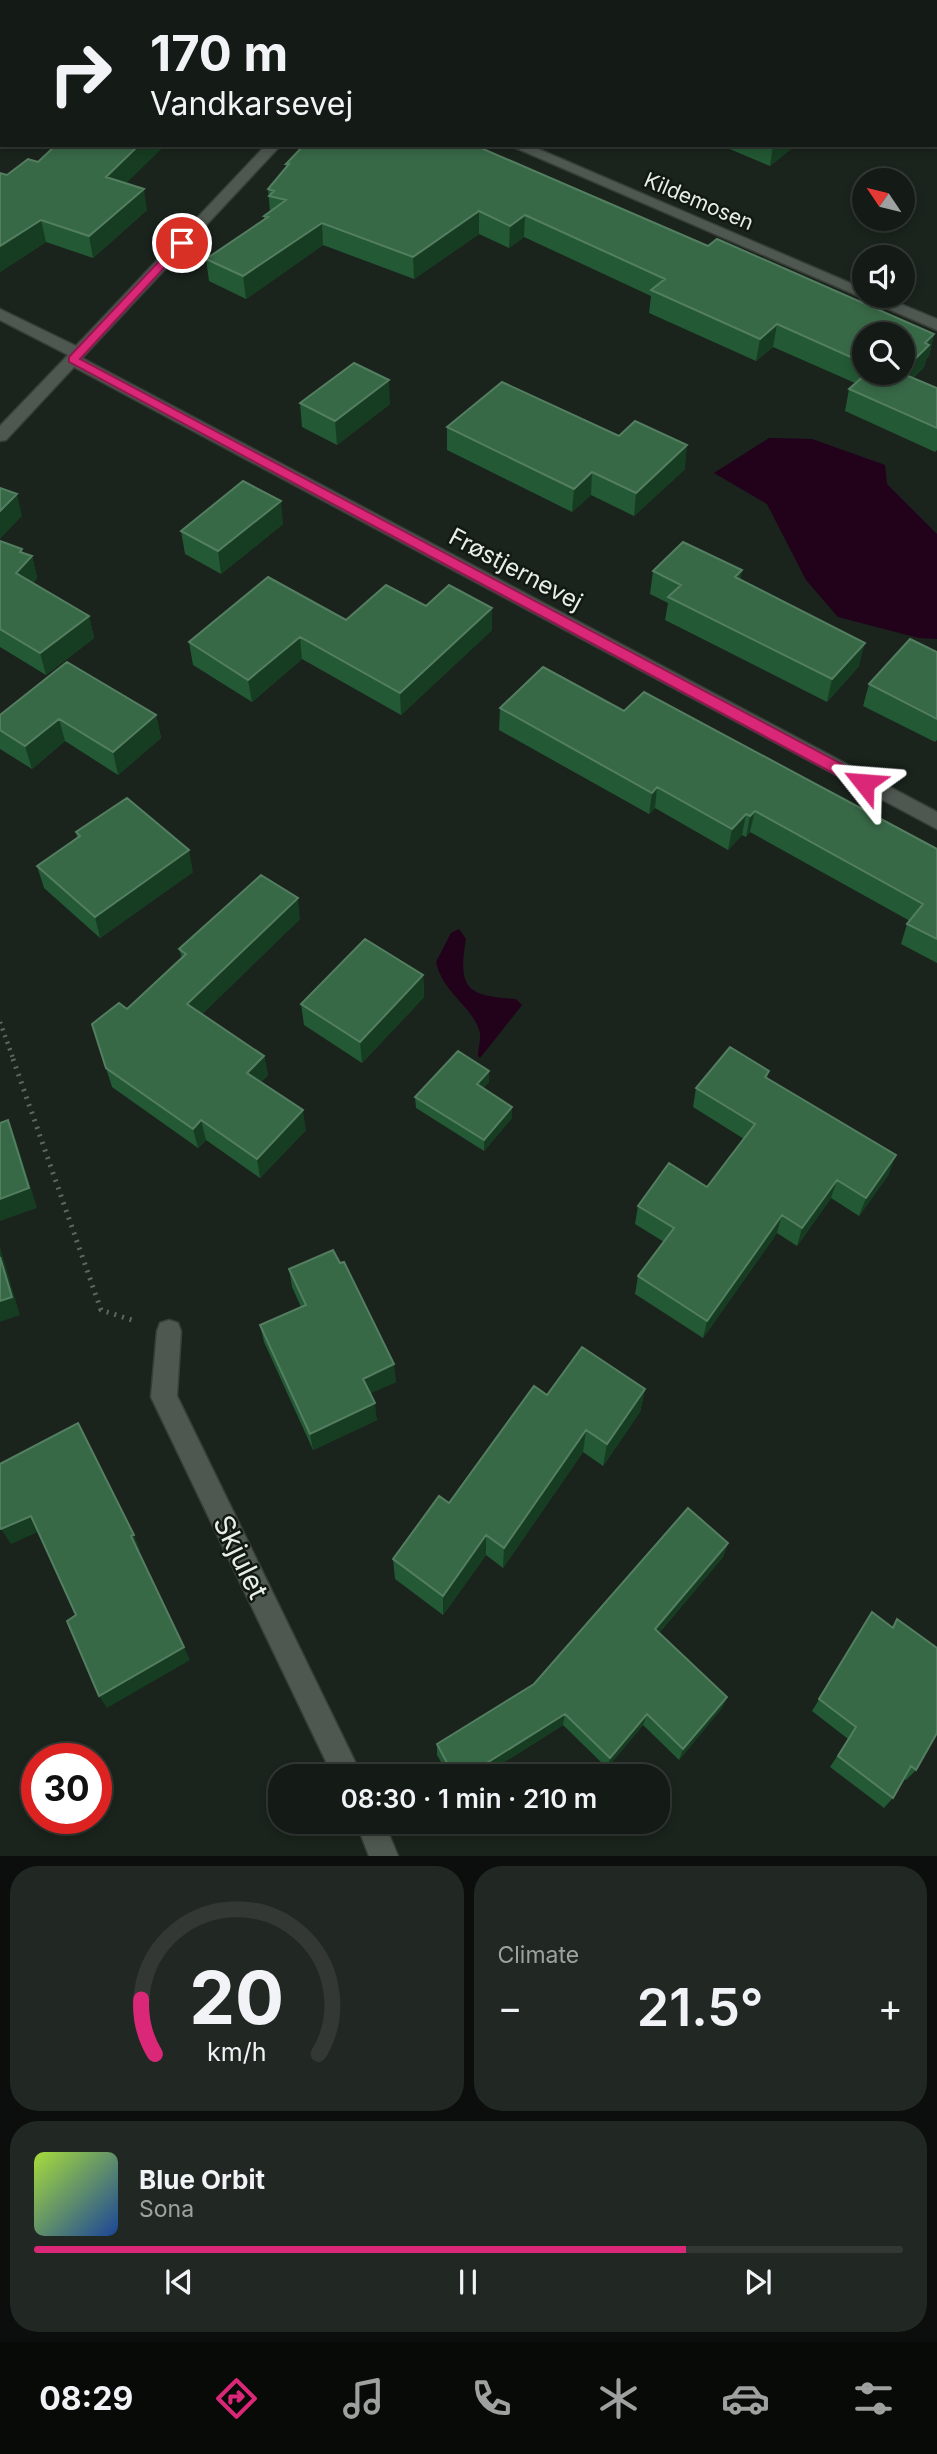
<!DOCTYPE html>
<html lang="en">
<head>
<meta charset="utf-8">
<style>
  body { margin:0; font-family:Inter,sans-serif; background:#212722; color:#f1f3f6; height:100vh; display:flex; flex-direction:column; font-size:26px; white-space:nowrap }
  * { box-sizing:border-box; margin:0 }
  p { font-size:23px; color:#9da1a0 }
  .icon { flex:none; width:38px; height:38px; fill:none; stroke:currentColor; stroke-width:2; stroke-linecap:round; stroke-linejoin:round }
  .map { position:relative; height:1856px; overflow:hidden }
  .panel { display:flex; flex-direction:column; gap:10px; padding:10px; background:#0b0e0c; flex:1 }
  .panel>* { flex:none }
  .top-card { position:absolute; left:0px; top:0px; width:938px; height:147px; box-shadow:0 4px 10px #0003,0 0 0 2px #333834; background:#141a15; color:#f1f3f6; overflow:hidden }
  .needle { width:46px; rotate:305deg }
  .buttons { position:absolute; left:852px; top:168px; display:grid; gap:14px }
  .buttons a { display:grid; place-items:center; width:63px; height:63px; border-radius:50%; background:#141a15; box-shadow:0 4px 10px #0003,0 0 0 2px #333834; font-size:35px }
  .speed { position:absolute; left:21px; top:1743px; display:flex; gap:14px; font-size:35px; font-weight:700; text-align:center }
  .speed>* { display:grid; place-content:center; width:91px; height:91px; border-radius:50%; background:#141a15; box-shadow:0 4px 10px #0003,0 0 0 2px #333834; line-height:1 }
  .speed .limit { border:10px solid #d22; background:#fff; color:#111 }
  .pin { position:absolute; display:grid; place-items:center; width:60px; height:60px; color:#fff; margin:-30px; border:4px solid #fff; border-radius:50%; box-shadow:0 2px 7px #0007 }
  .me { position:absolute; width:77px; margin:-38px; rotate:298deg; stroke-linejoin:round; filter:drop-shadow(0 0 5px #0008) }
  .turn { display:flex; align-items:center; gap:24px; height:147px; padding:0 35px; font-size:32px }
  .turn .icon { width:91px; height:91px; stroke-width:2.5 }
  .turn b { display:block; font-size:49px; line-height:60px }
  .big { font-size:52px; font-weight:600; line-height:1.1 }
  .panel .widget { flex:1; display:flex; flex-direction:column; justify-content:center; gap:10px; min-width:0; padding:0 24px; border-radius:28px; background:#212722 }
  .panel .dial { align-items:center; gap:0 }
  .dial svg { height:182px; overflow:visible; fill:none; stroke:#333834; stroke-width:7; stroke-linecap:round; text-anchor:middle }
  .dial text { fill:#f1f3f6; stroke:none }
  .song { display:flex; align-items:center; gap:21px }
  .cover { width:84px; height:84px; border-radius:10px; background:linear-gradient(135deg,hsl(80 70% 55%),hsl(220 70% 35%)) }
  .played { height:7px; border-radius:4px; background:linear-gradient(90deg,#db2777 75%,#333834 75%) }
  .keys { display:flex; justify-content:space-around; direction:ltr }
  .heat { display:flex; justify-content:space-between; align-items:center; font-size:38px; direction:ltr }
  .panel .tiles { flex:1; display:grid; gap:10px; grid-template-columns:1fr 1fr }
  .widget:last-child { grid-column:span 2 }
  .trip { position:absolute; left:268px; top:1764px; width:402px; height:70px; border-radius:28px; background:#141a15; box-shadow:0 4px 10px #0003,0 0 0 2px #333834; font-weight:600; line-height:70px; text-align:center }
  .tabs { display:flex; height:112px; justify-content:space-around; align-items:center; background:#080a08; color:#9da1a0 }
  .tabs .icon { width:49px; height:49px }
  .tabs .on { color:#db2777 }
  .tabs b { font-size:32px; color:#f1f3f6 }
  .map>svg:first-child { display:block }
</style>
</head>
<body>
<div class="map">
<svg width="937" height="1856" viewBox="0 0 937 1856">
  <rect width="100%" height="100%" fill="#1a231c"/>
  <!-- water -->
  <path fill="#22011a" d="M769 438 812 439 885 465 887 484 937 534V639L919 638 838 617 806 580 767 504 714 473Z
    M459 929 466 939C457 990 468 996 516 999L522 1005 480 1058 478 1056C478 1049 481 1040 480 1033 474 1007 443 994 436 962L451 933Z"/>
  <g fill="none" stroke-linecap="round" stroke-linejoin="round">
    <defs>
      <path id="street" d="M372 0H384L371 2Z
        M266 145H281L82 358 937 812V829L74 367 6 440 0 441V426L68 355 0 320V309L76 346Z
        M509 145H529L864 289V296H881L937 319V330Z
        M169 1320 178 1323 181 1331 177 1396 362 1776H333L151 1397 157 1331 160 1323Z
        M356 1822H384L398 1856H369Z"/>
    </defs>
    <!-- street casing -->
    <use href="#street" stroke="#373e38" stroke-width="3"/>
    <!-- path-far1 -->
    <path stroke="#5f6660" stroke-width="4.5" stroke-dasharray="2 5" stroke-linecap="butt" d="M0 1022 14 1061"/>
    <!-- path -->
    <path stroke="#5f6660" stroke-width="5" stroke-dasharray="2 6" stroke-linecap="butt" d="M13 1059 101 1310 135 1321"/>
    <!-- street -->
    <use href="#street" fill="#4f5850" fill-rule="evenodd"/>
  </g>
  <!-- wall -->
  <path fill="#235934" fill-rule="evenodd" d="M72 0H244L241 2H72Z
    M165 145 126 183 147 210 93 258 46 242 0 272V173L7 175 38 162Z
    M720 145H796L770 166Z
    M286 164 708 246 934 334 929 356 926 359 924 367 913 378 937 388V450L935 452 845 411 849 389 855 383 773 347 756 361 649 313 651 296 524 237 509 248 479 234 414 279 323 245 246 299 209 281 206 259 264 220V216L270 212 268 189 286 167ZM864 334 903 373H864Z
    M300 403 390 404 337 445 302 427Z
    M447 427 685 469 634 516 591 495 572 512 447 450Z
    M283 524 221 574 185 554 181 531Z
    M0 541 22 549 23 553 32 556 37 578 33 583 89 616 94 638 46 675 0 647Z
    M742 570 740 580 859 666 827 702 665 620 668 603 650 594 653 571Z
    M426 606 492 630 401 715 302 659 252 702 193 665 189 642 346 620Z
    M937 652V740L935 742 863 706 869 684Z
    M500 708 624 711 937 849V963L901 944 907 924 910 921 750 832 746 837 742 835 728 850 655 808 649 814 499 730Z
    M0 715H156L161 738 118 775 65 741 32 769 0 749Z
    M76 832 193 872 100 938 44 888 37 866 77 838Z
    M300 919 202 1014 264 1056 268 1075 261 1082 306 1130 260 1178 206 1140 198 1148 112 1087 92 1024 127 1009 182 958 179 949Z
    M423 975 424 997 362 1063 304 1025 301 1004Z
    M769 1071 767 1078 889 1174 859 1216 831 1198 797 1246 777 1233 703 1338 635 1294 638 1276 664 1242 635 1224 638 1206 707 1187 744 1139 693 1107 696 1088Z
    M489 1082 483 1088 512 1107V1118L484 1151 416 1108 415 1097Z
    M289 1269 396 1382 370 1393 377 1420 313 1450 264 1342 260 1325 301 1307 292 1287Z
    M645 1389 640 1412 603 1466 583 1452 503 1568 486 1555 443 1615 395 1579 393 1559 449 1503 547 1395Z
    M728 1543 723 1557 659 1633 727 1697 722 1708 679 1760 643 1725 607 1768 563 1725 482 1776H449L437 1755V1744L534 1684Z
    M872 1612 892 1627 897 1619 916 1770 906 1780 904 1779 893 1798 884 1808 830 1767 848 1739 812 1711Z"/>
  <!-- shaded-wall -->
  <path fill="#163d22" d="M205 0H244L241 2H202Z
    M139 145H165L110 199 106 177Z
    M773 145H796L770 166Z
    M144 189 147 210 93 258 89 236Z
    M479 211V234L414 279 413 257Z
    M525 215 524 237 509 248 510 226Z
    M41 220 46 242 0 272V246Z
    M322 223 323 245 246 299 243 276Z
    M777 324 773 347 756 361 760 339Z
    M934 334 929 356 926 359 924 367 896 395 901 373H903V371L925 343Z
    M389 380 390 404 337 445 335 421Z
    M687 445 685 469 634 516 636 493Z
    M592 472 591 495 572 512 574 489Z
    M17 494 22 516 0 539V511Z
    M281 501 283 524 221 574 218 551Z
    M22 549 26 563 32 556 37 578 22 595 16 573 20 552Z
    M742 570 738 593 735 577Z
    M492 608V630L401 715 400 693Z
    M89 616 94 638 46 675 40 653Z
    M300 637 302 659 252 702 248 680Z
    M865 643 859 666 827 702 832 679Z
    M156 715 161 738 118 775 113 752Z
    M59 719 65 741 32 769 25 746Z
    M657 787 655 808 649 814 652 793Z
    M755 811 750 832 746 837 750 816Z
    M746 814 742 835 728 850 732 829Z
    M189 850 193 872 100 938 95 917Z
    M298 898 300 919 191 1025 187 1004Z
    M423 975 424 997 362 1063 360 1042Z
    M264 1056 268 1075 251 1093 247 1073Z
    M489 1071V1082L477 1095V1084Z
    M512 1107V1118L484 1151V1140Z
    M303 1110 306 1130 260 1178 257 1159Z
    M8 1120 16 1140 37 1208 0 1221V1199Z
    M201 1120 206 1140 198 1148 193 1129Z
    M896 1155 889 1174 859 1216 866 1198Z
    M837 1180 831 1198 797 1246 802 1228Z
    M782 1215 777 1233 703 1338 707 1321Z
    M0 1247 20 1315 0 1322Z
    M394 1364 396 1382 365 1396 363 1379Z
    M645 1389 640 1412 603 1466 607 1444Z
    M375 1403 377 1420 313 1450 310 1434Z
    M586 1430 583 1452 503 1568 504 1548Z
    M31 1516 40 1531 11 1544 1 1529Z
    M134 1535 140 1550 138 1551 131 1536Z
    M486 1535V1555L443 1615V1596Z
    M728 1543 723 1557 651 1642 655 1629Z
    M184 1647 190 1660 107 1708 99 1696Z
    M727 1697 722 1708 679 1760 683 1749Z
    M565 1714 563 1725 482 1776H466Z
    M647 1714 643 1725 607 1768 610 1758Z"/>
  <!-- building -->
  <path fill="#386947" stroke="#547e60" stroke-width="2" d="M109 0H205L202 2H113Z
    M426 0H788L792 2H423Z
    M56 145H139L106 177 144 189 89 236 41 220 0 246V173L7 175 28 159 38 162Z
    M304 145H474L708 246 717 239 934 334 925 343 929 345 903 371V334H864V363L777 324 760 339 651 290 665 279 525 215 510 226 479 211 413 257 322 223 243 276 206 259 268 217 264 216 286 200 269 196 274 191 268 189 289 164H286Z
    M354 363 389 380 335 421 300 403Z
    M867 373H901L937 388V428L849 389Z
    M502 382 619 436 635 421 687 445 636 493 592 472 574 489 447 427Z
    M243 481 281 501 218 551 181 531Z
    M0 488 17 494 0 511Z
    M0 541 22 549 20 552 32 556 16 573 89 616 40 653 0 629Z
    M683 542 742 570 735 577 865 643 832 679 668 597 681 585 653 571Z
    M268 577 346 620 386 585 426 606 449 585 492 608 400 693 300 637 248 680 189 642Z
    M910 639 937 652V719L869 684Z
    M67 662 156 715 113 752 59 719 25 746 0 730V715Z
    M543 667 624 711 644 692 937 849V939L907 924 923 904 755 811 750 816 746 814 732 829 657 787 652 793 500 708Z
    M127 798 189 850 95 917 37 866 80 836 76 832Z
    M261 875 298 898 187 1004 264 1056 247 1073 303 1110 257 1159 201 1120 193 1129 106 1068 92 1024 119 1003 127 1009 186 954 179 949Z
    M365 939 423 975 360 1042 301 1004Z
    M730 1047 769 1071 765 1077 896 1155 866 1198 837 1180 802 1228 782 1215 707 1321 638 1276 674 1228 638 1206 669 1163 707 1187 755 1124 696 1088Z
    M458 1051 489 1071 477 1084 512 1107 484 1140 415 1097Z
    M8 1120 29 1188 0 1199V1123Z
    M333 1250 340 1263 344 1262 394 1364 363 1379 375 1403 310 1434 260 1325 306 1305 289 1269Z
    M0 1257 12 1297 0 1301Z
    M582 1347 645 1389 607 1444 586 1430 504 1548 486 1535 443 1596 393 1559 439 1496 449 1503 534 1386 547 1395Z
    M78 1423 134 1535 131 1536 184 1647 99 1696 67 1621 76 1615 31 1516 1 1529 0 1527V1464Z
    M688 1508 728 1543 655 1629 727 1697 683 1749 647 1714 610 1758 565 1714 466 1776H454L437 1744 534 1684Z
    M872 1612 893 1628 897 1619 937 1648V1733L916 1770 911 1766 893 1798 838 1756 856 1727 819 1699Z"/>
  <!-- route -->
  <path fill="#db2777" stroke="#8e194d" stroke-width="2" d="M178 241 187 243 80 359 870 779V787H859L69 362V357Z"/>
  <g text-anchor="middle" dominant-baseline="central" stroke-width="5" stroke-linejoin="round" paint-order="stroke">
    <!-- far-street labels -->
    <g font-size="21" fill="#e8ede8" stroke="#111912">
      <text transform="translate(699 201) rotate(23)">Kildemosen</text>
    </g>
    <!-- street labels -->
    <g font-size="24" fill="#e8ede8" stroke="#111912">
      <text transform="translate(516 569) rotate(28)">Frøstjernevej</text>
    </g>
    <!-- near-street labels -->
    <g font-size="28" fill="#e8ede8" stroke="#111912">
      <text transform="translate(241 1557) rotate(64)">Skjulet</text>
    </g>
  </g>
</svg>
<div class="buttons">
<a><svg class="needle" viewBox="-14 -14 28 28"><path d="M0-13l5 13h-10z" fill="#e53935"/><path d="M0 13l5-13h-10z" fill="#9da1a0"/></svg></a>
<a><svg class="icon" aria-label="sound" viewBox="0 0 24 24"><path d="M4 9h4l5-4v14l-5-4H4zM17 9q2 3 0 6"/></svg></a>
<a><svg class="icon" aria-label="search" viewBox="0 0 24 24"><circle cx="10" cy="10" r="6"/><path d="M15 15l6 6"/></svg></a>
</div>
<div class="speed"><div class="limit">30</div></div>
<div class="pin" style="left:182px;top:243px;background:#d93025"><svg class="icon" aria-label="arrive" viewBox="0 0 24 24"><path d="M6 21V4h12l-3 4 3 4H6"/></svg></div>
<svg class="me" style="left:864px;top:783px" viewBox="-20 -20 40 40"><path d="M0-17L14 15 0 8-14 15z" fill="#db2777" stroke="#fff" stroke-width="4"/></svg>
<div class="trip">08:30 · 1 min · 210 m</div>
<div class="top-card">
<div class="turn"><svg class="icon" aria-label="right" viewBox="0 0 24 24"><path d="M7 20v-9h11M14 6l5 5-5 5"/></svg><div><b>170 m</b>Vandkarsevej</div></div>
</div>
</div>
<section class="panel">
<div class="tiles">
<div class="widget dial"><svg viewBox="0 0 100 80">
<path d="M14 69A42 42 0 1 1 86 69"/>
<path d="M14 69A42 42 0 0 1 8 45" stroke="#db2777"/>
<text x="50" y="56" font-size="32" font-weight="700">20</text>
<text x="50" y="72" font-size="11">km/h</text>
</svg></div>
<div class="widget"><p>Climate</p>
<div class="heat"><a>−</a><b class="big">21.5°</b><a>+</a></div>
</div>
<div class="widget">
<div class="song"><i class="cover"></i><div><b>Blue Orbit</b><p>Sona</p></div></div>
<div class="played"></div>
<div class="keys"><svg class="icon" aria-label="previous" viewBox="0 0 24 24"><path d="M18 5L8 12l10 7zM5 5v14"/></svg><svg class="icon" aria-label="pause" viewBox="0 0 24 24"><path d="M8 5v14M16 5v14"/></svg><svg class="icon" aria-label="next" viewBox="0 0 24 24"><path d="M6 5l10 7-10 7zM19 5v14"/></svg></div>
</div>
</div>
</section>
<nav class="tabs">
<b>08:29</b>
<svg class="icon on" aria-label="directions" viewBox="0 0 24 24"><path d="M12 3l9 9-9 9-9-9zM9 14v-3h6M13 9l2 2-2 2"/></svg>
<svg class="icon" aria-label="music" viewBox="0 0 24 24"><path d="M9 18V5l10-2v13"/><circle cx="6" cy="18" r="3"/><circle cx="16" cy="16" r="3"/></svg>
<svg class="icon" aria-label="phone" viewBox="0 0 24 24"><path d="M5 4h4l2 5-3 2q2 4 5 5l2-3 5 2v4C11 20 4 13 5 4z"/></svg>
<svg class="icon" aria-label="climate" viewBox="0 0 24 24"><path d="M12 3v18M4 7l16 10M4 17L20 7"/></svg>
<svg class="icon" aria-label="car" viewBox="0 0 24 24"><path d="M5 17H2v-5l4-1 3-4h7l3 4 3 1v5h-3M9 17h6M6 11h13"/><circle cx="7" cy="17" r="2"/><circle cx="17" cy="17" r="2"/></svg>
<svg class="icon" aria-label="filters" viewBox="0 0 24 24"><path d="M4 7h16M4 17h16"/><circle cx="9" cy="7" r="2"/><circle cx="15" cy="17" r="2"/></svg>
</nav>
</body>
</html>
